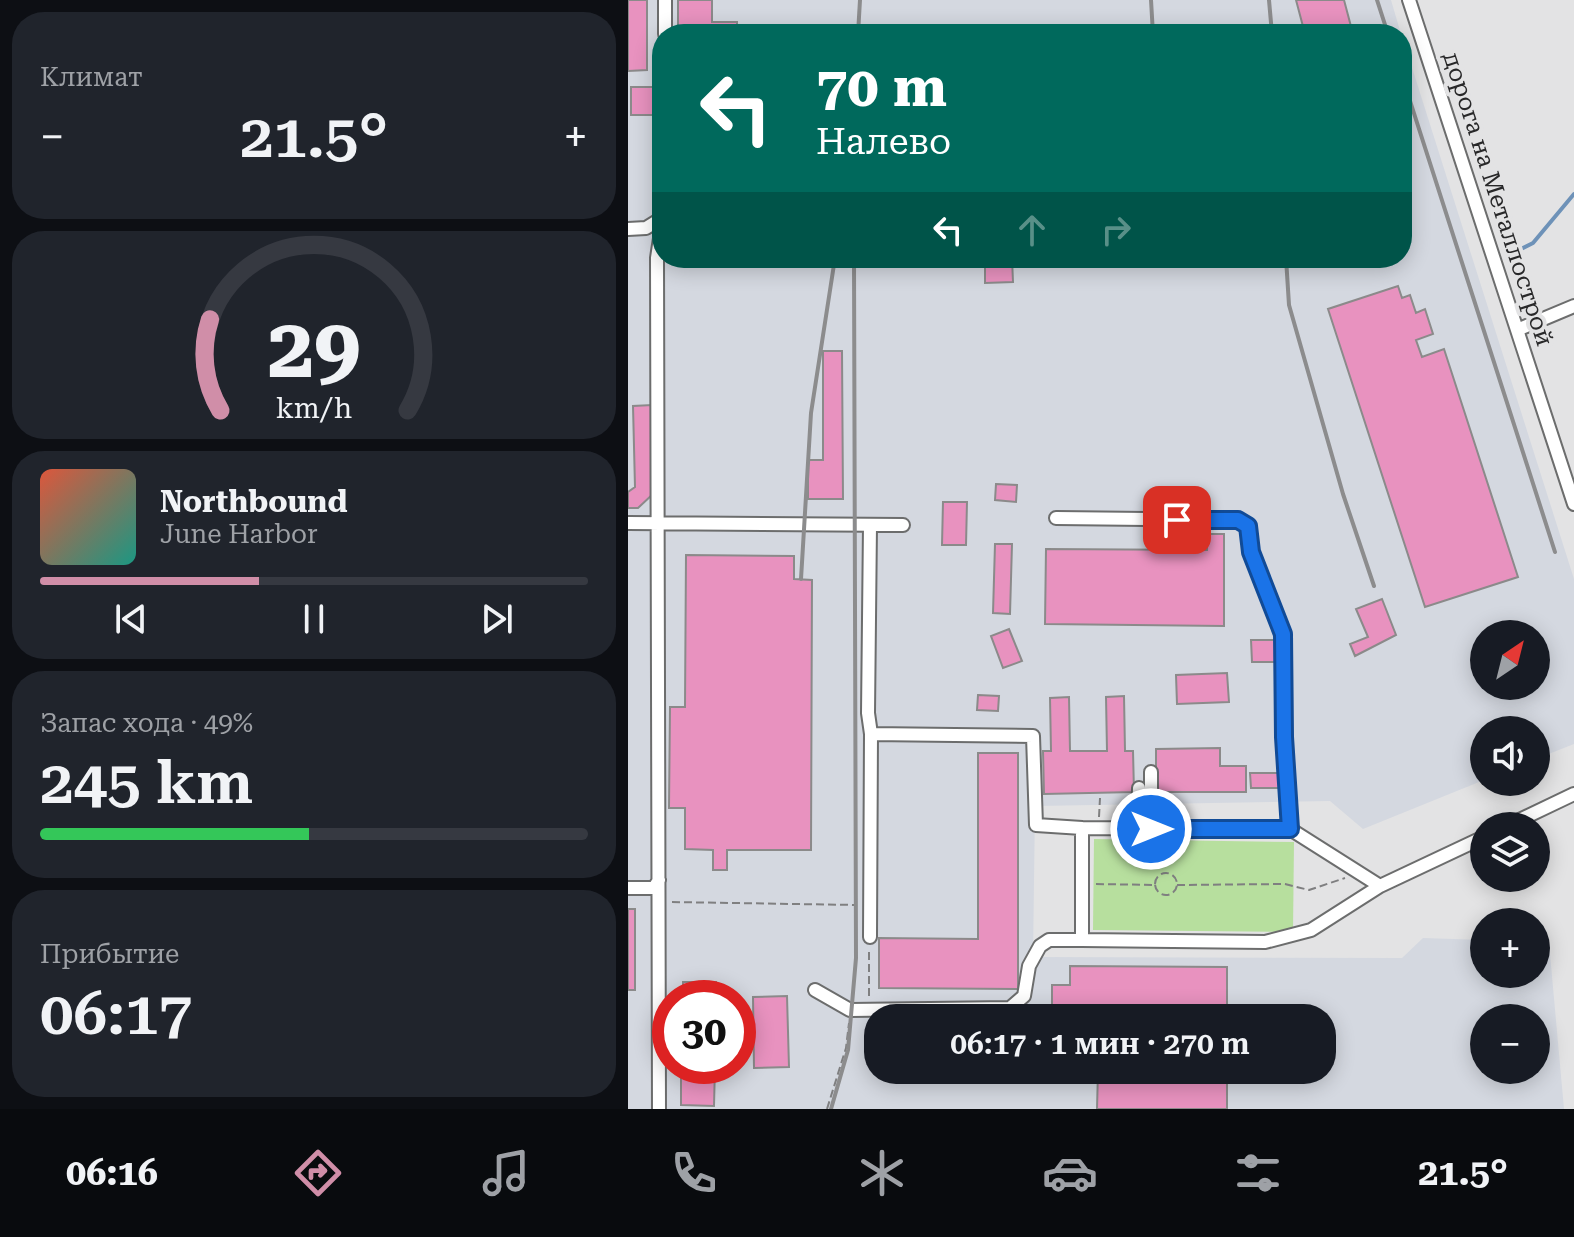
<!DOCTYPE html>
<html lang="ru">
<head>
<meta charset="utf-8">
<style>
  body { margin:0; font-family:"Roboto Serif",serif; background:#20242c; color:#f1f3f6; height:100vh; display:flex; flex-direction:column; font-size:30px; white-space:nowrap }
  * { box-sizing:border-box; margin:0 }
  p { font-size:26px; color:#9ea1a6 }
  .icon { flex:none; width:44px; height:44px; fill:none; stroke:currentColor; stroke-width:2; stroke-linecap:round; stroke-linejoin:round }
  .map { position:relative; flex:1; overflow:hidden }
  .drawer { display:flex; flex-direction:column; gap:12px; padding:12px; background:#0d0f14; width:628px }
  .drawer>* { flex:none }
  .top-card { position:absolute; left:24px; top:24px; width:760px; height:244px; border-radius:32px; box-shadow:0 4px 20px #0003; background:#00695c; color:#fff; overflow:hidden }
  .needle { width:52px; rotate:35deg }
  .fabs { position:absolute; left:842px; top:620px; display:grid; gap:16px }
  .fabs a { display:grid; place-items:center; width:80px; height:80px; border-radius:50%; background:#171b24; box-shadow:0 4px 20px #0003; font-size:40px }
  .speed { position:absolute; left:24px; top:980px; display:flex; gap:16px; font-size:40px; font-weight:700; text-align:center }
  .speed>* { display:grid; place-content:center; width:104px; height:104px; border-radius:50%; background:#171b24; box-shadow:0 4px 20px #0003; line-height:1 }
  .speed .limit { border:12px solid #d22; background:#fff; color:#111 }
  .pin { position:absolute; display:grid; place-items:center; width:68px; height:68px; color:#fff; margin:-34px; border-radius:16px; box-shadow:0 4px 12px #0006 }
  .me { position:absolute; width:88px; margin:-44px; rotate:90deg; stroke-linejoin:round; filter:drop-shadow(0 0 6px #0008) }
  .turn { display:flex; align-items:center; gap:28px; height:168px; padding:0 32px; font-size:36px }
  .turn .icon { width:104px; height:104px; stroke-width:2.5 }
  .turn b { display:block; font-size:56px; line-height:68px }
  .lanes { display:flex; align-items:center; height:76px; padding:0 32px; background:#0003; justify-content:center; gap:40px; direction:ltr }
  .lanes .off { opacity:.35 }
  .big { font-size:60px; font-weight:600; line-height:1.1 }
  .drawer .tile { flex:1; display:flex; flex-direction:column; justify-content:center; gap:12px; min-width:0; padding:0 28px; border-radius:32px; background:#20242c }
  .drawer .dial { align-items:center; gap:0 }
  .dial svg { height:208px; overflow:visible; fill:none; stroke:#363941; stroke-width:7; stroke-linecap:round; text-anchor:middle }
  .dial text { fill:#f1f3f6; stroke:none }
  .song { display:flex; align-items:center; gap:24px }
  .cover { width:96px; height:96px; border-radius:12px; background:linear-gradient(135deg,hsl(10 70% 55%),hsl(170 70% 35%)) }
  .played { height:8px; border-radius:4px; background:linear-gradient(90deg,#d08ea8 40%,#363941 40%) }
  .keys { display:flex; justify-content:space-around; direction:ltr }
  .heat { display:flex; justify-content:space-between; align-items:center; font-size:44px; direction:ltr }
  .charge { height:12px; border-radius:6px; background:linear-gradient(90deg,#34c759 49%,#363941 0) }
  .trip { position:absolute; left:236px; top:1004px; width:472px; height:80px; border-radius:32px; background:#171b24; box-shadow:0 4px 20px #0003; font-weight:600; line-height:80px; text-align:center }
  .tab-bar { display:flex; height:128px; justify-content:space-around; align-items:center; background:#090b0e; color:#9ea1a6 }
  .tab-bar .icon { width:56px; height:56px }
  .tab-bar .active { color:#d08ea8 }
  .tab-bar b { font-size:36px; color:#f1f3f6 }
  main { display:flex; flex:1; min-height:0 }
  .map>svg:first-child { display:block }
</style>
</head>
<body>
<main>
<section class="drawer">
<div class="tile"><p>Климат</p>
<div class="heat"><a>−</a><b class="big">21.5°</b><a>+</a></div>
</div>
<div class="tile dial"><svg viewBox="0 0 100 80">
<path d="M14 69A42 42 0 1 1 86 69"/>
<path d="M14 69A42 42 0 0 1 10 34" stroke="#d08ea8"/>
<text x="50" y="56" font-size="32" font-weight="700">29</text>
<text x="50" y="72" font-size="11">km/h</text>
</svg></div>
<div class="tile">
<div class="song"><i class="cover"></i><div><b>Northbound</b><p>June Harbor</p></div></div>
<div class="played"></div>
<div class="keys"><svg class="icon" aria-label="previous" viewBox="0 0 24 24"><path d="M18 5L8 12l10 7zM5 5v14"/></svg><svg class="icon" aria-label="pause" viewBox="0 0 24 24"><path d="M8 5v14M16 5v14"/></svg><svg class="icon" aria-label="next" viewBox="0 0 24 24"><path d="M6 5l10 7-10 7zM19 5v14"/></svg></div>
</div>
<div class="tile"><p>Запас хода · 49%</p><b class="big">245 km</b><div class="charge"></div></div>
<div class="tile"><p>Прибытие</p><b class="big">06:17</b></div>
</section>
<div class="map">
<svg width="946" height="1109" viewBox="0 0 946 1109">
  <rect width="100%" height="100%" fill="#e3e3e4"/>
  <!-- built -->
  <path fill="#d4d8e0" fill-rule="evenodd" d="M0 0H763L773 34H34V258H774V36L946 579V744L908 759V730H856V780L735 829 702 801 407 806 405 957 774 958 795 938 856 940V974H908V942L921 943 936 1109H0ZM856 634H908V686H856ZM42 998H110V1066H42ZM250 1018H694V1070H250ZM856 1018H908V1070H856Z"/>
  <!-- green -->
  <path fill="#b7df9e" d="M466 839 666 842 665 932 465 930Z"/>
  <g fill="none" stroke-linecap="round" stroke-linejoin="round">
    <!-- stream -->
    <path stroke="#6e92b8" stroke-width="4" d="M879 256 905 243 946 194"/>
  </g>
  <!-- building -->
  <path fill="#e892bf" stroke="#8b8a8a" stroke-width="2" d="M0 0H19V70L0 71Z
    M50 0H84V22H109V34H50Z
    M668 0H716L725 34H677Z
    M3 87H25V115H3Z
    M357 258H384L385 282 357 283Z
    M770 286 774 298 782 295 788 313 797 309 805 334 788 340 794 357 816 349 890 577 797 607 700 309Z
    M195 351H214L215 499H180V460H195Z
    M24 405 26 493 10 508H0V492L7 487 5 406Z
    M368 484 389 485 388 502 367 500Z
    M315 502H339L338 545H314Z
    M579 534H596V626L417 624 418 549 579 550Z
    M367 544H384L382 614 365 613Z
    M58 555 166 556V579L184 580 183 850H99V870H85V850L57 849V808H41L42 707H57Z
    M754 599 768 635 727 656 722 644 740 637 728 609Z
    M381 629 394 661 375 668 363 636Z
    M623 640H649V662H624Z
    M599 673 601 702 549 704 548 675Z
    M350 695 371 696 370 711 349 710Z
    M496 696 497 751H505L506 792 416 794 415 751H423L422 698 441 697 442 751H479L478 697Z
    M592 748V766H618V792H528V749Z
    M350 753H390V989L251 988V938L350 939Z
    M622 773H655V788H623Z
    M0 909H7V990H0Z
    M442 966 599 967V1018H470V1013L424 1012V985H442Z
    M55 982H88V998H55Z
    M159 996 161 1067 126 1068 125 997Z
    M53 1066H87L86 1106 53 1105Z
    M470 1070H599V1109H469Z"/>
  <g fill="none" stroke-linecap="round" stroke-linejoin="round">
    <defs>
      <path id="minor" d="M781 0 946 504
        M37 34V0
        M0 229 18 228 34 218
        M889 330 946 306
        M428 518 610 520 620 526 623 552 655 634 656 737 662 829
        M0 523 275 525
        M242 525 240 713 243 734 405 736 408 825 454 828
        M879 826 946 794
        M454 828 662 829 752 886 683 930 637 942 454 940Z
        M510 829 511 788
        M523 829V772
        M752 886 856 837
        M0 888H26L31 880
        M242 937 243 734
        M187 990 222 1010 382 1008 396 996 401 966 412 946 421 940H454
        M31 1109 29 258 34 225"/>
    </defs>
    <!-- minor casing -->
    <use href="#minor" stroke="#6c6d6d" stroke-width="16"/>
    <!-- path -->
    <path stroke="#7f7f80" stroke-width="2" stroke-dasharray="8 4" stroke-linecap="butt" d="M471 817 472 798
      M527 884a11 11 0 1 1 22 0a11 11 0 1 1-22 0Z
      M468 884 527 885
      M549 885 657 884 681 890 717 878
      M44 902 229 905
      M241 996V951
      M199 1109 218 1048 221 1023"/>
    <!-- minor -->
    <use href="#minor" stroke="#fff" stroke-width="12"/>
    <!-- rail -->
    <path stroke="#8c8c8d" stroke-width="4" d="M523 0 525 34
      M641 0 644 34
      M749 0 760 34
      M230 34 232 0
      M774 76 927 552
      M533 258V261
      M658 258 661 305 715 494 746 586
      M173 579 183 413 207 258
      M203 1109 220 1050 228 958 226 258"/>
  </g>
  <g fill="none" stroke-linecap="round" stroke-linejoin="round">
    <defs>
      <path id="route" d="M523 829H662L656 737 655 634 623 552 620 526 610 520H549"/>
    </defs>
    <!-- route casing -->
    <use href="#route" stroke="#114b97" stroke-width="20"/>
    <!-- route -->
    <use href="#route" stroke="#1a73e8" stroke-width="14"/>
  </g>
  <g text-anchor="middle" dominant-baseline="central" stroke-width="8" stroke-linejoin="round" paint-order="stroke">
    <!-- street labels -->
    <g font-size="24" fill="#282829" stroke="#e3e3e4">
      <text transform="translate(870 199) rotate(72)">дорога на Металлострой</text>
    </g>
  </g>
</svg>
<div class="fabs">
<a><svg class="needle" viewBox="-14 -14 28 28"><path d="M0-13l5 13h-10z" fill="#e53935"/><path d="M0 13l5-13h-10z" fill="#9ea1a6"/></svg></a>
<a><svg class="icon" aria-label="sound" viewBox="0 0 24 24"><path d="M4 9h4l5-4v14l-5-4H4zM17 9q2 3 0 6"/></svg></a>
<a><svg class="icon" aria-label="layers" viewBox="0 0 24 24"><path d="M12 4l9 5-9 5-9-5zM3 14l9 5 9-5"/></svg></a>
<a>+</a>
<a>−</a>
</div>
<div class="speed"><div class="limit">30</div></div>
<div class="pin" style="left:549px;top:520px;background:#d93025"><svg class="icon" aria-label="arrive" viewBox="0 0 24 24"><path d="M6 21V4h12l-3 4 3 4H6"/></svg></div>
<svg class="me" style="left:523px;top:829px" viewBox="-20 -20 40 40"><circle r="17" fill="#1a73e8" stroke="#fff" stroke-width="3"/><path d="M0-11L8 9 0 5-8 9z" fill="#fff"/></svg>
<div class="trip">06:17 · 1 мин · 270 m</div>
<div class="top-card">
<div class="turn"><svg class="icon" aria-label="left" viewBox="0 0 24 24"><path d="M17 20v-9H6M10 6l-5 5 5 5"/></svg><div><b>70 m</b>Налево</div></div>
<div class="lanes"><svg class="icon" aria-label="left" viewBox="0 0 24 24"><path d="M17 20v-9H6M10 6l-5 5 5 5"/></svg><svg class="icon off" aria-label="ahead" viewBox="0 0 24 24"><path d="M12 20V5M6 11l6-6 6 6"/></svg><svg class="icon off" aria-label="right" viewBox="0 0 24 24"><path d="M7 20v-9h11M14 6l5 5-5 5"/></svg></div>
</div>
</div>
</main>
<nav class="tab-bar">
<b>06:16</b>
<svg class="icon active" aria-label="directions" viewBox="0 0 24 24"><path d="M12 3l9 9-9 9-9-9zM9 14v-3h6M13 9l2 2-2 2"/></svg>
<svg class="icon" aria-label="music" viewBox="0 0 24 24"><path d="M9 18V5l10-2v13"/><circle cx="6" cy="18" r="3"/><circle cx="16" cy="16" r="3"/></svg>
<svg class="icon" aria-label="phone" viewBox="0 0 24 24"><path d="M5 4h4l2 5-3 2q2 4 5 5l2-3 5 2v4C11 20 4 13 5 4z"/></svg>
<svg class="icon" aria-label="climate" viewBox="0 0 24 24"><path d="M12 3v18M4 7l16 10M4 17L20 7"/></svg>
<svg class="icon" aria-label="car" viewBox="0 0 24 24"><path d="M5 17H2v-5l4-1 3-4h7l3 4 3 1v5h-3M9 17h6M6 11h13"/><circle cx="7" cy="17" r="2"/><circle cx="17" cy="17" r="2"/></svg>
<svg class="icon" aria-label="filters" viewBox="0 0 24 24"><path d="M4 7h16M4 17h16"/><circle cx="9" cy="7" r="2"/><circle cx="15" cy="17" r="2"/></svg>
<b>21.5°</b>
</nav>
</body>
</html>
